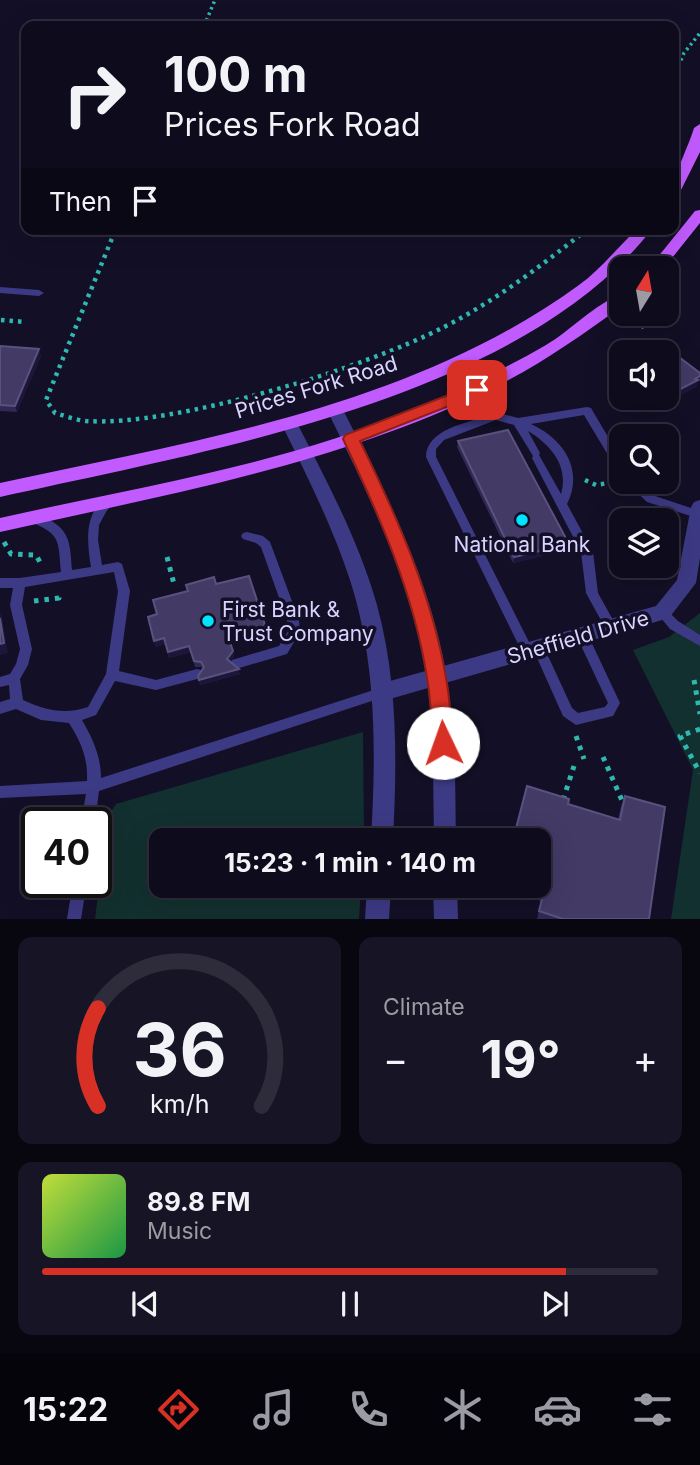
<!DOCTYPE html>
<html lang="en">
<head>
<meta charset="utf-8">
<style>
  body { margin:0; font-family:Inter,sans-serif; background:#171425; color:#f1f3f6; height:100vh; display:flex; flex-direction:column; font-size:26px; white-space:nowrap }
  * { box-sizing:border-box; margin:0 }
  p { font-size:23px; color:#9b9ba3 }
  .icon { flex:none; width:38px; height:38px; fill:none; stroke:currentColor; stroke-width:2; stroke-linecap:round; stroke-linejoin:round }
  .map { position:relative; height:919px; overflow:hidden }
  .drawer { display:flex; flex-direction:column; gap:18px; padding:18px; background:#08060f; flex:1 }
  .drawer>* { flex:none }
  .top-card { position:absolute; left:21px; top:21px; width:658px; height:214px; border-radius:14px; box-shadow:0 7px 28px #0002,0 0 0 2px #2e2b3b; background:#0e0b1c; color:#f1f3f6; overflow:hidden }
  .needle { width:46px; rotate:11deg }
  .tools { position:absolute; left:609px; top:256px; display:grid; gap:14px }
  .tools a { display:grid; place-items:center; width:70px; height:70px; border-radius:14px; background:#0e0b1c; box-shadow:0 7px 28px #0002,0 0 0 2px #2e2b3b; font-size:35px }
  .speed { position:absolute; left:21px; top:807px; display:flex; gap:14px; font-size:35px; font-weight:700; text-align:center }
  .speed>* { display:grid; place-content:center; width:91px; height:91px; border-radius:50%; background:#0e0b1c; box-shadow:0 7px 28px #0002,0 0 0 2px #2e2b3b; line-height:1 }
  .speed .limit { border:4px solid #111; border-radius:10px; background:#fff; color:#111 }
  .pin { position:absolute; display:grid; place-items:center; width:60px; height:60px; color:#fff; margin:-30px; border-radius:14px; box-shadow:0 4px 10px #0006 }
  .me { position:absolute; width:77px; margin:-38px; rotate:357deg; stroke-linejoin:round; filter:drop-shadow(0 0 5px #0008) }
  .turn { display:flex; align-items:center; gap:24px; height:147px; padding:0 28px; font-size:32px }
  .turn .icon { width:91px; height:91px; stroke-width:2.5 }
  .turn b { display:block; font-size:49px; line-height:60px }
  .then { display:flex; align-items:center; height:66px; padding:0 28px; background:#0003; gap:14px; font-size:26px }
  .big { font-size:52px; font-weight:700; line-height:1.1 }
  .drawer .card { flex:1; display:flex; flex-direction:column; justify-content:center; gap:10px; min-width:0; padding:0 24px; border-radius:14px; background:#171425 }
  .drawer .dial { align-items:center; gap:0 }
  .dial svg { height:182px; overflow:visible; fill:none; stroke:#2e2b3b; stroke-width:7; stroke-linecap:round; text-anchor:middle }
  .dial text { fill:#f1f3f6; stroke:none }
  .song { display:flex; align-items:center; gap:21px }
  .cover { width:84px; height:84px; border-radius:10px; background:linear-gradient(135deg,hsl(70 70% 55%),hsl(140 70% 35%)) }
  .played { height:7px; border-radius:4px; background:linear-gradient(90deg,#d93025 85%,#2e2b3b 85%) }
  .keys { display:flex; justify-content:space-around; direction:ltr }
  .heat { display:flex; justify-content:space-between; align-items:center; font-size:38px; direction:ltr }
  .drawer .tiles { flex:1; display:grid; gap:18px; grid-template-columns:1fr 1fr }
  .card:last-child { grid-column:span 2 }
  .trip { position:absolute; left:149px; top:828px; width:402px; height:70px; border-radius:14px; background:#0e0b1c; box-shadow:0 7px 28px #0002,0 0 0 2px #2e2b3b; font-weight:700; line-height:70px; text-align:center }
  .menu { display:flex; height:112px; justify-content:space-around; align-items:center; background:#06040b; color:#9b9ba3 }
  .menu .icon { width:49px; height:49px }
  .menu .current { color:#d93025 }
  .menu b { font-size:32px; color:#f1f3f6 }
  .map>svg:first-child { display:block }
</style>
</head>
<body>
<div class="map">
<svg width="700" height="919" viewBox="0 0 700 919">
  <rect width="100%" height="100%" fill="#130f26"/>
  <!-- green -->
  <path fill="#12302f" d="M700 613V919H671L693 770 633 650 669 637Z
    M363 732 364 840H161V886H361L359 919H95L108 816 116 804Z"/>
  <g fill="none" stroke-linecap="round" stroke-linejoin="round">
    <!-- path-far2 -->
    <path stroke="#2fb8b0" stroke-width="3.5" stroke-dasharray="2.5 3.5" stroke-linecap="butt" d="M204 26 215 0
      M674 77 684 53 700 33
      M114 233 116 229
      M583 233 588 229"/>
    <!-- path-far1 -->
    <path stroke="#2fb8b0" stroke-width="4.5" stroke-dasharray="3.5 5" stroke-linecap="butt" d="M115 231 46 400 55 413C65 416 76 420 86 421 174 427 365 368 444 327 495 301 541 266 585 231
      M1 320 26 322
      M641 327 664 315
      M649 352 663 343
      M585 480 596 485 614 482"/>
    <!-- path -->
    <path stroke="#2fb8b0" stroke-width="5" stroke-dasharray="4.5 6" stroke-linecap="butt" d="M4 542 11 554 36 555 41 564
      M167 557 174 584
      M34 601 59 598 58 593
      M694 680 700 714
      M700 729 680 736 700 773
      M576 736 584 759
      M603 757 624 805
      M563 800 574 766"/>
    <!-- service -->
    <path fill="#3d3a85" fill-rule="evenodd" d="M0 287 39 290 44 293 39 296 0 293Z
      M477 387 481 388 499 413 518 418 587 407 591 408 621 459V471L617 470 584 415 531 424C564 439 584 470 567 504L593 552 598 593 618 629 616 633 612 634 608 633 586 593 581 552 532 458 533 456 514 425 496 420 444 440 436 449V457L534 652 532 656 528 657 524 656 426 457C426 429 468 423 489 415L472 390ZM528 431C551 445 569 466 561 494L539 455 540 453Z
      M625 481H637L655 496 700 511V519L647 502Z
      M110 496 114 497 115 500 106 512 99 525 98 540 102 565 118 562 122 564 130 591 119 671 156 680 197 669 201 670 203 674 201 678 197 679 156 690 115 681 96 715 82 720C93 739 101 757 101 778L383 687 387 688 389 692 387 696 99 791 95 822H81L86 794 0 798V786L87 781C88 758 81 742 69 723L41 720 16 709 0 714V702L10 699 9 685 0 687V677L10 674 16 664 20 649 10 605 13 588H0V578H20L61 572C58 539 61 534 28 521L27 518 28 515C34 514 38 516 45 518 71 529 70 545 72 570L91 567C87 542 83 510 110 496ZM114 572 118 591 106 674 88 707C65 715 44 710 23 700L20 679 28 665 32 649 22 605 25 587Z
      M247 532 263 536 270 542 299 620 300 632 287 654 236 669 232 668 230 664 232 660 279 646 288 631 287 620 261 547 256 543 243 539 241 536 243 533Z
      M662 607 666 609 678 621 700 635V646L670 629 656 612 658 609Z
      M583 632 587 633 620 703 613 716 576 725 563 716 533 649 535 645 539 644 543 645 572 708 578 713 605 707 608 703 577 637 579 633Z
      M73 882H87L81 919H67Z"/>
    <!-- minor -->
    <path fill="#3d3a85" fill-rule="evenodd" d="M700 500V558L696 583 669 618 383 701 376 698 373 692 376 686 383 683 656 606 677 580 691 507 694 502Z"/>
    <!-- tertiary -->
    <path fill="#3d3a85" fill-rule="evenodd" d="M335 404 343 410C387 495 432 584 447 679 456 733 455 786 456 840H434C433 786 434 733 427 680 413 584 369 495 327 410Z
      M289 417 297 423C327 482 359 541 377 605 398 682 397 761 393 840H371C376 753 377 664 350 580 332 525 306 474 281 423Z
      M367 886H391L389 919H365Z
      M433 886H457L458 919H434Z"/>
    <!-- primary -->
    <path fill="#c25bff" fill-rule="evenodd" d="M700 124V152L681 190 674 194C674 171 687 151 694 128Z
      M700 210V223L664 268H649L695 211Z
      M637 229H652C518 401 203 451 0 497V483C198 440 411 407 579 285 600 270 618 247 637 229Z
      M621 295V307C578 338 535 368 487 391 335 465 164 495 0 532V518C137 487 282 465 412 410 458 391 503 370 546 345 569 332 597 302 621 295Z"/>
  </g>
  <!-- wall -->
  <path fill="#312854" d="M0 346 41 356 17 412 0 411Z
    M621 369V384L614 379 616 372Z
    M700 373V381L697 383 696 387 653 409 638 397H667Z
    M458 441 568 550 513 563 457 447Z
    M216 584 266 631 230 641 234 657 230 662 240 674 200 685 198 676 203 669 202 667H195L191 652 169 658 165 644 156 647 148 617 156 614 187 591 186 585Z
    M625 796 649 919H537L541 901 502 888V886H539L618 819 621 806Z"/>
  <!-- shaded-wall -->
  <path fill="#1d163a" d="M39 349 41 356 17 412 15 406Z
    M700 376V381L697 383 696 387 653 409 655 402 667 397V396Z
    M569 544 568 550 513 563 514 557Z
    M0 612 2 617 8 653 0 655Z
    M265 625 266 631 229 642 228 636Z
    M164 638 165 644 156 647 154 641Z
    M189 646 191 652 169 658 168 652Z
    M233 651 234 657 228 665 227 659Z
    M239 669 240 674 200 685 199 680Z"/>
  <!-- building -->
  <path fill="#433a66" stroke="#5a527e" stroke-width="2" d="M663 345 700 373V376L695 379 698 380 667 396V352H652Z
    M0 346 39 349 15 406 0 405Z
    M621 369V376L616 372Z
    M648 397H665L655 402Z
    M508 430 569 544 514 557 458 441Z
    M249 576 265 625 228 636 233 651 227 659 239 669 199 680 198 676 204 667 201 662 194 661 189 646 168 652 164 638 154 641 148 617 157 614 153 600 188 591 186 585 214 577 216 584Z
    M0 618 4 643 0 644Z
    M527 786 569 799 568 804 620 820 625 796 665 807 649 919H563L539 911 544 891 526 886H539V840H513Z"/>
  <!-- route -->
  <path fill="#d93025" stroke="#8d1f18" stroke-width="2" d="M477 384 484 390 482 393 360 441C397 517 432 595 446 678 450 699 451 721 453 743L450 749 443 752 436 749 433 743C431 721 431 699 427 678 414 593 379 515 343 439L345 435Z"/>
  <!-- markers -->
  <g fill="#00e5ff" stroke="#130f26" stroke-width="2.5">
    <circle cx="522" cy="520" r="7"/>
    <circle cx="208" cy="621" r="7"/>
  </g>
  <g text-anchor="middle" dominant-baseline="central" stroke-width="7" stroke-linejoin="round" paint-order="stroke">
    <!-- street labels -->
    <g font-size="21" fill="#d9d4ff" stroke="#130f26">
      <text transform="translate(316 387) rotate(-17)">Prices Fork Road</text>
      <text transform="translate(578 637) rotate(-16)">Sheffield Drive</text>
    </g>
    <!-- poi labels -->
    <g font-size="21" fill="#d9d4ff" stroke="#130f26">
      <text x="522" y="544">National Bank</text>
      <text x="222" y="609" text-anchor="start">First Bank &amp;<tspan x="222" dy="24">Trust Company</tspan></text>
    </g>
  </g>
</svg>
<div class="tools">
<a><svg class="needle" viewBox="-14 -14 28 28"><path d="M0-13l5 13h-10z" fill="#e53935"/><path d="M0 13l5-13h-10z" fill="#9b9ba3"/></svg></a>
<a><svg class="icon" aria-label="sound" viewBox="0 0 24 24"><path d="M4 9h4l5-4v14l-5-4H4zM17 9q2 3 0 6"/></svg></a>
<a><svg class="icon" aria-label="search" viewBox="0 0 24 24"><circle cx="10" cy="10" r="6"/><path d="M15 15l6 6"/></svg></a>
<a><svg class="icon" aria-label="layers" viewBox="0 0 24 24"><path d="M12 4l9 5-9 5-9-5zM3 14l9 5 9-5"/></svg></a>
</div>
<div class="speed"><div class="limit">40</div></div>
<div class="pin" style="left:477px;top:390px;background:#d93025"><svg class="icon" aria-label="arrive" viewBox="0 0 24 24"><path d="M6 21V4h12l-3 4 3 4H6"/></svg></div>
<svg class="me" style="left:443px;top:743px" viewBox="-20 -20 40 40"><circle r="19" fill="#fff"/><path d="M0-13L10 11 0 6-10 11z" fill="#d93025"/></svg>
<div class="trip">15:23 · 1 min · 140 m</div>
<div class="top-card">
<div class="turn"><svg class="icon" aria-label="right" viewBox="0 0 24 24"><path d="M7 20v-9h11M14 6l5 5-5 5"/></svg><div><b>100 m</b>Prices Fork Road</div></div>
<div class="then">Then<svg class="icon" aria-label="arrive" viewBox="0 0 24 24"><path d="M6 21V4h12l-3 4 3 4H6"/></svg></div>
</div>
</div>
<section class="drawer">
<div class="tiles">
<div class="card dial"><svg viewBox="0 0 100 80">
<path d="M14 69A42 42 0 1 1 86 69"/>
<path d="M14 69A42 42 0 0 1 14 26" stroke="#d93025"/>
<text x="50" y="56" font-size="32" font-weight="700">36</text>
<text x="50" y="72" font-size="11">km/h</text>
</svg></div>
<div class="card"><p>Climate</p>
<div class="heat"><a>−</a><b class="big">19°</b><a>+</a></div>
</div>
<div class="card">
<div class="song"><i class="cover"></i><div><b>89.8 FM</b><p>Music</p></div></div>
<div class="played"></div>
<div class="keys"><svg class="icon" aria-label="previous" viewBox="0 0 24 24"><path d="M18 5L8 12l10 7zM5 5v14"/></svg><svg class="icon" aria-label="pause" viewBox="0 0 24 24"><path d="M8 5v14M16 5v14"/></svg><svg class="icon" aria-label="next" viewBox="0 0 24 24"><path d="M6 5l10 7-10 7zM19 5v14"/></svg></div>
</div>
</div>
</section>
<nav class="menu">
<b>15:22</b>
<svg class="icon current" aria-label="directions" viewBox="0 0 24 24"><path d="M12 3l9 9-9 9-9-9zM9 14v-3h6M13 9l2 2-2 2"/></svg>
<svg class="icon" aria-label="music" viewBox="0 0 24 24"><path d="M9 18V5l10-2v13"/><circle cx="6" cy="18" r="3"/><circle cx="16" cy="16" r="3"/></svg>
<svg class="icon" aria-label="phone" viewBox="0 0 24 24"><path d="M5 4h4l2 5-3 2q2 4 5 5l2-3 5 2v4C11 20 4 13 5 4z"/></svg>
<svg class="icon" aria-label="climate" viewBox="0 0 24 24"><path d="M12 3v18M4 7l16 10M4 17L20 7"/></svg>
<svg class="icon" aria-label="car" viewBox="0 0 24 24"><path d="M5 17H2v-5l4-1 3-4h7l3 4 3 1v5h-3M9 17h6M6 11h13"/><circle cx="7" cy="17" r="2"/><circle cx="17" cy="17" r="2"/></svg>
<svg class="icon" aria-label="filters" viewBox="0 0 24 24"><path d="M4 7h16M4 17h16"/><circle cx="9" cy="7" r="2"/><circle cx="15" cy="17" r="2"/></svg>
</nav>
</body>
</html>
